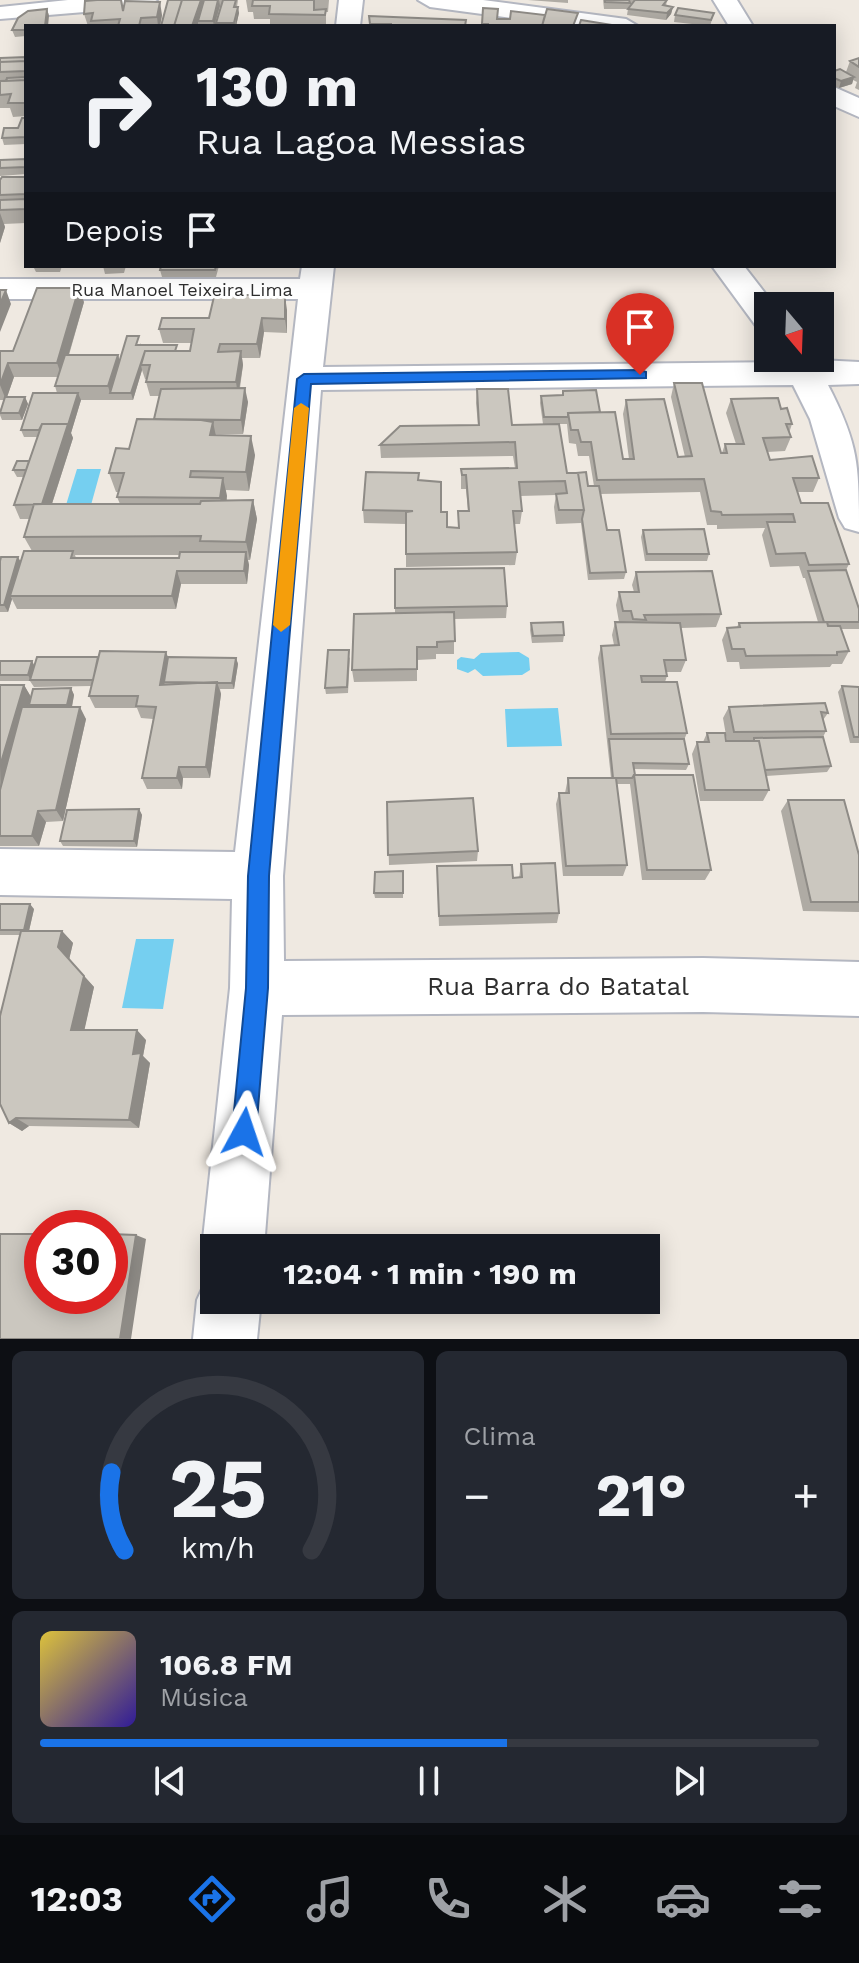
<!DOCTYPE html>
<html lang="pt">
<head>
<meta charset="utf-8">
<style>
  body { margin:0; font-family:"Work Sans",sans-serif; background:#242831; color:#f1f3f6; height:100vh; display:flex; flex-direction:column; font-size:30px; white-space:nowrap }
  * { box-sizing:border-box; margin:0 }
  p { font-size:26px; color:#9ea1a6 }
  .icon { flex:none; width:44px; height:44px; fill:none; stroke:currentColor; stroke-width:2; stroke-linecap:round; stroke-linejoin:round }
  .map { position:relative; height:1339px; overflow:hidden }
  .side { display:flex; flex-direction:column; gap:12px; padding:12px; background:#0d0f14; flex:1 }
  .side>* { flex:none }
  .guide { position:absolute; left:24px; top:24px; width:812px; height:244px; border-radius:0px; box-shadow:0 4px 20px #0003; background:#171b24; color:#f1f3f6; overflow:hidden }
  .needle { width:52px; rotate:161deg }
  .tools { position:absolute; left:754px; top:292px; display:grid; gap:16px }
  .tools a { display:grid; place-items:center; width:80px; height:80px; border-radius:0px; background:#171b24; box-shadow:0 4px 20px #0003; font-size:40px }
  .speed { position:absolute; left:24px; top:1210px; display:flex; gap:16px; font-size:40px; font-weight:700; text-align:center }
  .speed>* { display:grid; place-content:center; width:104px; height:104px; border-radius:50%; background:#171b24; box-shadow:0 4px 20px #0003; line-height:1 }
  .speed .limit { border:12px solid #d22; background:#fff; color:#111 }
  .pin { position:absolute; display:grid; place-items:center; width:68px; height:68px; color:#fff; margin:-82px -34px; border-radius:50% 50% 50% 0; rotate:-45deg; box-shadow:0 0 8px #0007 }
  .pin .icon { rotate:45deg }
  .me { position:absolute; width:88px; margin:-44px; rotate:5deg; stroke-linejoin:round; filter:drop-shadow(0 0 6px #0008) }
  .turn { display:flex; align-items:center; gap:28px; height:168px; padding:0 40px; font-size:36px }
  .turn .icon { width:104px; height:104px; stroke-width:2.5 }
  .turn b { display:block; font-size:56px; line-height:68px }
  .then { display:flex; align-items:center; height:76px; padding:0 40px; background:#0003; gap:16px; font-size:30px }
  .big { font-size:60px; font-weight:700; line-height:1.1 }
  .side .widget { flex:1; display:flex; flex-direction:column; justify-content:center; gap:12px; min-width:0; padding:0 28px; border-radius:12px; background:#242831 }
  .side .dial { align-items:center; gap:0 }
  .dial svg { height:208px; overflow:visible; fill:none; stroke:#363941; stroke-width:7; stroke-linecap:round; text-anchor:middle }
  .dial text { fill:#f1f3f6; stroke:none }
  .song { display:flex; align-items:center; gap:24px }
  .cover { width:96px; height:96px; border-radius:12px; background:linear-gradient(135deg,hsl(50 70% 55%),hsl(250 70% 35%)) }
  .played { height:8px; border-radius:4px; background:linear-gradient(90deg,#1a73e8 60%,#363941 60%) }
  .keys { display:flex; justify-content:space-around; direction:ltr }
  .heat { display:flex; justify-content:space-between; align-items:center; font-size:44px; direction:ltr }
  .side .tiles { flex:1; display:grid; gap:12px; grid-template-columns:1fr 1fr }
  .widget:last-child { grid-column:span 2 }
  .trip { position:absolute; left:200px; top:1234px; width:460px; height:80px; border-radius:0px; background:#171b24; box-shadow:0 4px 20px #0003; font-weight:700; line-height:80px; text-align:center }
  .menu { display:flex; height:128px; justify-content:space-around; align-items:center; background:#090b0e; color:#9ea1a6 }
  .menu .icon { width:56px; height:56px }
  .menu .current { color:#1a73e8 }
  .menu b { font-size:36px; color:#f1f3f6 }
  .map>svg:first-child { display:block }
</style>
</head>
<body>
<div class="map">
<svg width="859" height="1339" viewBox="0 0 859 1339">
  <rect width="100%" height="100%" fill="#efe9e1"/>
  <!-- water -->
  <path fill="#75cff0" d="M77 469H101L91 505H66Z
    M519 652 529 658 530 670 522 675 483 676 475 669 468 673 457 669V660L461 657 474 659 481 653Z
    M558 708 562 746 507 747 505 709Z
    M136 939H174L163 1009 122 1008Z"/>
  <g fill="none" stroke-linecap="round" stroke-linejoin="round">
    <defs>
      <path id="minor" d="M68 0H157L145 7 0 19V7Z
        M339 0H363L360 26H336Z
        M418 0H483L626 19 638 26H572L430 7Z
        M713 0H737L753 26H729Z
        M834 87 859 98V117L834 106Z
        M302 266H334L323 367 781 362 779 358 859 362V384L828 385C859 445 859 465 859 532L845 528 839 518 810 419 793 385 321 390 283 876 284 961 703 958 859 962V1016L703 1012 282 1015 264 1248H214V1271L202 1248 230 988 232 899 0 895V849L235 852 298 299H0V279H300Z
        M712 266H744L775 306H768V329L756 326Z
        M214 1275V1300H261L257 1339H193L197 1300 207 1278Z"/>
    </defs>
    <!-- minor casing -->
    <use href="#minor" stroke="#b4b7c1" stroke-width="4"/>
    <!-- minor -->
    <use href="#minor" fill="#fff" fill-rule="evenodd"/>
  </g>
  <!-- wall -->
  <path fill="#afaba4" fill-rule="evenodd" d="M122 0 123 7 162 15 160 26H88L84 14Z
    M168 0H238L237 7 239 13 236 26H217L216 23 221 6H220L215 26H199V25L198 26H161Z
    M246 0H329L328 12H326V26H270V19H254L253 12H248Z
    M528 0H568V3Z
    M603 0H667L666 6 673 7 671 14 666 20 627 15 628 9H604Z
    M47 9 49 16 26 26V36L15 37 12 30Z
    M714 13 710 26 674 22 675 15Z
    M26 57V116L13 117 10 108H0V58Z
    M859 58V90L855 88 857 82 853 80 852 84 839 88 834 86V71L846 72 850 61Z
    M26 118V144L4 145 2 138 18 128Z
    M26 159V174L0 176V160Z
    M26 177V223L4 224 5 227 0 243V180Z
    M33 266H62L60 272H36Z
    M103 266H126L124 273 105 274Z
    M219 266 216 277H162L160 270Z
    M238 288 239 295 287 310V333L264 332 260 358H242L243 365 240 388 248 402 243 434H215L216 435 255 455 249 491 226 490 227 501 253 500 257 519 250 560H248L249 565 247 584H181L176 609H17L12 599 8 612H0V561L21 563 32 551 24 537 30 519H20L14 505 23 477H17L13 470 29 461 37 437H24L21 430 57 393 55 386 58 377H14L7 397H25L28 404 22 420H2L0 415V410L4 400H0V351H13L84 302 69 355H118L120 361 141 343 140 345 179 351H190L192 343H163L159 329 209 318ZM142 370 145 379H146V382L150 396H160L154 419 109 473 116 492H119L117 497 120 504H52L73 438 71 433 81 400H133ZM75 555H179V558H76Z
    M674 383 721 453H722L725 444H736L726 413 731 399 781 409 792 424 789 433 791 437 785 451 767 452 770 460 819 478 813 492H797L801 503 849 564 846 570 859 609V629H841L849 651 842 664H832L830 667 740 669 739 662H727L722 640 727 628 737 627 739 623 818 622 805 578H803L799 566 770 567 762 535 765 528 717 529V525H707L700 492 600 494 607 530 626 572 624 579 588 580 581 523 556 524 554 507 556 495 520 496 522 511 520 524H514L517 552 515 565 406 567V524L364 523 363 510 419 473V480L441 512 447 527 458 528V511H468L466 489H461V469L515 468 513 456 381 458 380 445 478 425 476 403 477 389 512 425 543 424 540 403 541 396 562 395 563 391 600 412 623 459H629L623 414 626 400 678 457H685L671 397ZM559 424H567L569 443 576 444 578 456H589L594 486H588L567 473Z
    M643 530 709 554 707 561H645L641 537Z
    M395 569 507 606 506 618 454 619V654H436V659L417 660V681L354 682 352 670 395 613Z
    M636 572 721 614 716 627 681 628 686 660 681 672H666L667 676 665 682 687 733 684 740 689 764 686 770 634 769 635 775 711 870 705 880H642L630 784H617L627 865 623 876H563L556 804 559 793H565L568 778H611L598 658 601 646 614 645 612 635 615 622H619L616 605 619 592H634L632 585Z
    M531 623 564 635 563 642 532 643 530 630Z
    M166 652 168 657 236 658 238 664 234 689H220L221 694 210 778H183L182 789H147L142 778 153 719 141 718 137 708H95L89 696 91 686 34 687 30 681H0V661H32L34 665 98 657Z
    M350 657 348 693 326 694 325 688Z
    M0 685H24L31 697 28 707H30L29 705 71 688 74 695 72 707 86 719 63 821 46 822 39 846H0Z
    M842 686 859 687V743H850L838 692Z
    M729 707 828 713 823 720 826 731 823 737 831 766 827 772 766 776 769 790 763 801H700L692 754 697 742H703L707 733 727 741 723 718Z
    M788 800 859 855V912L803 911 781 811Z
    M387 802 478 851 477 861 389 865Z
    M139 809 142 815 137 847 63 846 60 841Z
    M521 864 559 913 557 923 439 926 437 876 519 878Z
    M403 871V898H375L374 893Z
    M0 904 34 909 29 931H62L73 943 69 959 94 987 84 1030 146 1040 143 1056 150 1063 139 1128 29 1126 22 1131 9 1123 20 935H0Z"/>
  <!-- shaded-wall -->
  <path fill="#8e8b86" d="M201 0H206L198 21V26H192Z
    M219 0 220 6 214 26 213 21Z
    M160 2 162 15 160 26H158L157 17Z
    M238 7 239 13 236 26H235Z
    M673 7 671 14 666 20 667 13Z
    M47 9 49 16 48 26H45Z
    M854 77 852 84 839 88 841 81Z
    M0 213 5 227 0 243Z
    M79 288 84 302 62 377 57 363Z
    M6 290 11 304 0 332V304Z
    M285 296 287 310V333L285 319Z
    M262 318 264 332 260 358 257 344Z
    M241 351 243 365 238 396 236 382Z
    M118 355 122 369 110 393 108 386Z
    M142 358 144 365H141L142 370 133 400 131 393Z
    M8 363 14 377 6 400 0 385Z
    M245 388 248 402 243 434 241 420Z
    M78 393 81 400 71 433 73 438 47 519 41 505Z
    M25 397 28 404 22 420 19 413Z
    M213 422 217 441 210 435Z
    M251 436 255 455 249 491 246 472Z
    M223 478 227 496 224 516 220 498Z
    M253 500 257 519 250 560 246 542Z
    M246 552 249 565 247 584 244 571Z
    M18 557 22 564 10 596 12 599 8 612 4 605Z
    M177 571 181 584 176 609 172 596Z
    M166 652 170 664 164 682 166 688 160 685Z
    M236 658 238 664 234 689 232 683Z
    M32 661 35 667 31 681 28 675Z
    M217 682 221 694 210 778 206 767Z
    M24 685 31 697 1 802 0 766Z
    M71 688 74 695 71 711 67 705Z
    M80 707 86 719 63 821 56 810Z
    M179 767 183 778 182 789 177 778Z
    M139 809 142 815 137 847 134 841Z
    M38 811 46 822 39 846 32 836Z
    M30 904 34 909 28 935 24 930Z
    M62 931 73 943 69 960 58 947Z
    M84 976 94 987 82 1041 71 1030Z
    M137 1030 146 1040 143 1056 150 1063 139 1128 129 1120 133 1054Z
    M16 1118 29 1126 22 1131 9 1123Z
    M136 1235 146 1239 131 1339H120Z"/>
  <!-- building -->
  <path fill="#cbc7bf" stroke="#8e8b86" stroke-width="2" d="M97 0H121L123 11 125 1 160 2 157 17 141 18 139 26H118L120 19 91 21 93 13 84 14 85 1Z
    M168 0H182L174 26H161Z
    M182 0H201L192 26H174Z
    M204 0H218L213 21H198Z
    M223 0H236L234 7H238L234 23H216Z
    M253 0H314V10L326 9 325 15 269 14 270 6H252Z
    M605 0H629L630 3 605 2Z
    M635 0H667L663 5 673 7 667 13 628 9Z
    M483 8 498 9 497 19H510L511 11 545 15 542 26H488V24H482Z
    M678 8 714 13 711 20 675 15Z
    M47 9 45 26H26V30H12L18 18 28 11Z
    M547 9 578 13 573 26H542Z
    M369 16 466 20 465 26H391V24H370Z
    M581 20 618 26H579Z
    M26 57V61L0 62V58Z
    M859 58V67L850 61Z
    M26 61V71L0 72V62Z
    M840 69 854 77 841 81 834 78V71Z
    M26 77V80L6 81 7 78Z
    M26 80V103H8L11 94 0 95V81Z
    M22 118H26V137L2 138 4 128H18Z
    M26 159V167L0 168V160Z
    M2 177H26V194L0 195V180Z
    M26 199V209L0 210V200Z
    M161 266H216L215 270H160Z
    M37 288H79L57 363H8L0 385V351H13Z
    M216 288H238L237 295H265L266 288 285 296V319L262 318 257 344H220L218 352 241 351 236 382H146L150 365H141L145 351H190L194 329H159L162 318H209Z
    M0 290H6L0 304Z
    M127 336H139L136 345H177L175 351H145L131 393H110Z
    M65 355H118L108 386H55Z
    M674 383H702L721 453H727L725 444H744L731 399 778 398 781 409 787 408 792 424H786L791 437 763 438 770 460 812 456 819 478H793L801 503H828L849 564 809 565 805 553 776 554 767 522H795L793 514 722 515 721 512 711 511 704 479 597 480 591 442H581L578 430H571L568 413 615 412 623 459H634L626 400 664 399 678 457 692 456Z
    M245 388 241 420 154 419 161 389Z
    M477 389H508L512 425 559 424 567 473H578L584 510H559L556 494 567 493 565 481 519 482 522 511H513L517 552 406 554V512L413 511 363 510 366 472 419 473 418 480 441 482V512H447V527L459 528 458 511H469L466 475H462L461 469 517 468 515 442 380 445 400 426 479 425Z
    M596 390 600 412 568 413V417H544L541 396 563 395V391Z
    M33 393H78L68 425V424H42L39 430H21Z
    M5 397H25L19 413H0Z
    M137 419 201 420 213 422 210 435 251 436 246 472 191 471 190 477 223 478 220 498 117 497 124 473H109L116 448 129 449Z
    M42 424H68L42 504 14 505Z
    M17 461H29L26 470H13Z
    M586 472 588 486H599L607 530H619L626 572 590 573 582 519 584 510 578 473H576Z
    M253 500 246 542 200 541 201 536 24 537 34 504H200L201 501Z
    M704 529 709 554H647L643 530Z
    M24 551H73L71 558H179L180 552H246L244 571H177L172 596H10Z
    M1 557H18L4 605H0V561Z
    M504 568 507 606 395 608V569Z
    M846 570 859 609V622H824L808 571Z
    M712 571 721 614 644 615 646 620 633 619 631 611H623L619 592H639L636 572Z
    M454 612 455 641 437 642V647H417V669L352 670 354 614Z
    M563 622 564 635 533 636 531 623Z
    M615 622 680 623 686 660H664L667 676H641L642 682H677L687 733 611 734 601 646 619 645Z
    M827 622 828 626H840L849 651 837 652V655L746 656 744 649H732L727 628 740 627 739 623Z
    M328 650H349L347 687 325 688Z
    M100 651 166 652 160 685 217 682 206 767H179L177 778H142L156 707 136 706 138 696H89Z
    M37 657H98L93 680H30Z
    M168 657 236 658 232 683 164 682Z
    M0 661H32L28 675H0Z
    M0 685H24L0 766Z
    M842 686 859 687V737H854Z
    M71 688 67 705H29L33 689Z
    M825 703 828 713 821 712 826 731 734 732 729 707Z
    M22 707H80L56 810 38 811 32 836H0V790Z
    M707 733H725L726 741H759L769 790H705L697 742H709Z
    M823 737 831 766 765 770 759 741H754V738Z
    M609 739H684L689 764 633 763 635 775H634L632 778H613Z
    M634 775H693L711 870H647Z
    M568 778H616L627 865 566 866 559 793H569Z
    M473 798 478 851 388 855 387 802Z
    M788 800H844L859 855V902H811Z
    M139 809 134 841H60L67 810Z
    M555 863 559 913 439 916 437 866 512 865 513 878 522 877 521 864Z
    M403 871V893H374L375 872Z
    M0 904H30L24 930H0Z
    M21 931H62L58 947 84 976 71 1030H137L133 1054 141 1053 129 1120 16 1118 9 1123 0 1104V1016Z
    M0 1234H42V1296H110V1234L136 1235 120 1339H0Z"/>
  <!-- route -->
  <path fill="#1a73e8" stroke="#114b97" stroke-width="2" d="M640 370 646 372V378L311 384 269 876 268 988 256 1132 252 1141 244 1144 235 1141 232 1132 246 988 248 876 297 379 304 374Z"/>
  <!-- slow -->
  <path fill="#f59e0b" d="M301 403 309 408 290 625 281 632 273 625 294 408Z"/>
  <g text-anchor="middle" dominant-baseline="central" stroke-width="6" stroke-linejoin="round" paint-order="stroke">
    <!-- far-street labels -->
    <g font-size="18" fill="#2e2e2e" stroke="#fff">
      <text x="182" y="289">Rua Manoel Teixeira Lima</text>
    </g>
    <!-- near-street labels -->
    <g font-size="26" fill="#2e2e2e" stroke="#fff">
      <text x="558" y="986">Rua Barra do Batatal</text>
    </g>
  </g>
</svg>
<div class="tools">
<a><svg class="needle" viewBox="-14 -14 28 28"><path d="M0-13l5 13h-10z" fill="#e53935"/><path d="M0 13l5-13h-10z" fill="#9ea1a6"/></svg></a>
</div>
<div class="speed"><div class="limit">30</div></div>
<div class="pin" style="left:640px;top:375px;background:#d93025"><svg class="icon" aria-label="arrive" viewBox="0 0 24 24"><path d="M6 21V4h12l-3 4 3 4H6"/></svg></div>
<svg class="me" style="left:244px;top:1132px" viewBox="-20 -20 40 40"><path d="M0-17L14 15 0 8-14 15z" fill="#1a73e8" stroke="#fff" stroke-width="4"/></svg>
<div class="trip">12:04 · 1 min · 190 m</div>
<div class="guide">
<div class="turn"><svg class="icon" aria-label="right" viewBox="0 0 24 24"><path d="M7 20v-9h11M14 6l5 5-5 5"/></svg><div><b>130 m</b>Rua Lagoa Messias</div></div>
<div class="then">Depois<svg class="icon" aria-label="arrive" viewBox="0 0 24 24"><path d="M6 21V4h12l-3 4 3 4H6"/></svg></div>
</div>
</div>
<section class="side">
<div class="tiles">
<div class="widget dial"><svg viewBox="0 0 100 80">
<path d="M14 69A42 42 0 1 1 86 69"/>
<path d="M14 69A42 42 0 0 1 9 39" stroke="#1a73e8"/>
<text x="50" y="56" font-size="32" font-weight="700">25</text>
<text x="50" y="72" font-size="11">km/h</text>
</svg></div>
<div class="widget"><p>Clima</p>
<div class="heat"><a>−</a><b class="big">21°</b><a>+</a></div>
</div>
<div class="widget">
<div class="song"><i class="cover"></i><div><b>106.8 FM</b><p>Música</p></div></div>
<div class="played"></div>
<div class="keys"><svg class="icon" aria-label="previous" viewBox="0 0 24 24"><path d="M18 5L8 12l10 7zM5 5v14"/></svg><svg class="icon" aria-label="pause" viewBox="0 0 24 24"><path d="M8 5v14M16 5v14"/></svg><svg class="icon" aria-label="next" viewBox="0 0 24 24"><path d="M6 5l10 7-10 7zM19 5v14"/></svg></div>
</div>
</div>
</section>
<nav class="menu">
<b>12:03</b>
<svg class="icon current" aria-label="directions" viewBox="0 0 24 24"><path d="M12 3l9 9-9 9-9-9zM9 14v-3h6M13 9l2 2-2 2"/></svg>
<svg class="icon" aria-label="music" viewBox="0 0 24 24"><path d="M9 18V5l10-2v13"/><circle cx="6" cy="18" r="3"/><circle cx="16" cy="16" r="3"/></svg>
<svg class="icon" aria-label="phone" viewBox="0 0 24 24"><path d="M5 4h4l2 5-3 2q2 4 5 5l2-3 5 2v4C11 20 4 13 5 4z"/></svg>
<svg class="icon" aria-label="climate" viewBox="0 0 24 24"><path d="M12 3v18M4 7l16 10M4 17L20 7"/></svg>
<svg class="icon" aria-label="car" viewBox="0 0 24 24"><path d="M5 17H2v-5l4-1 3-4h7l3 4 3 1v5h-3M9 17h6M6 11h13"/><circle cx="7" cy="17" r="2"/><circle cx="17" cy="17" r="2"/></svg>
<svg class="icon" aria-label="filters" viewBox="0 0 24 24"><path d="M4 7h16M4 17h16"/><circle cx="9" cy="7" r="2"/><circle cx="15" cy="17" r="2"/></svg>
</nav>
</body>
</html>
